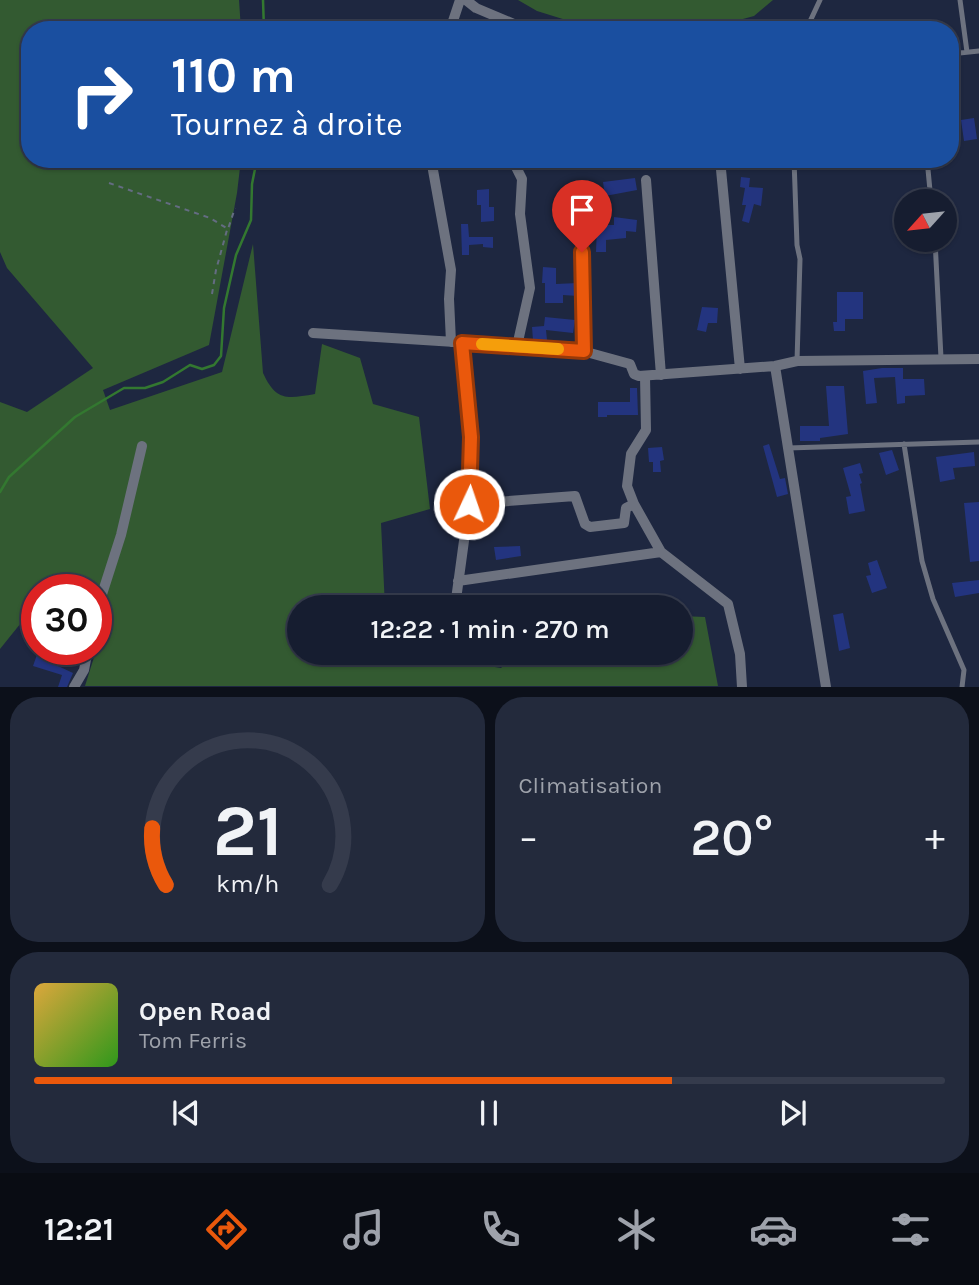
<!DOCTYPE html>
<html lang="fr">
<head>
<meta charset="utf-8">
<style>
  body { margin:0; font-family:Karla,sans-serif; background:#232a3c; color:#f1f3f6; height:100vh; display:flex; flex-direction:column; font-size:26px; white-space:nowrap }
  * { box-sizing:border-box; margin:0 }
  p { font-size:23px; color:#9ea2ab }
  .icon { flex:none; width:38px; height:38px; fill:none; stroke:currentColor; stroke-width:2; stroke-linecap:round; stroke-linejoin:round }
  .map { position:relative; height:687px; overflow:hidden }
  .side { display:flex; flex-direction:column; gap:10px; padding:10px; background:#0c101a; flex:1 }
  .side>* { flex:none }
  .top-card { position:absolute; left:21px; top:21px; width:938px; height:147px; border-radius:28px; box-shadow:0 2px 5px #0004,0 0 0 2px #353b4c; background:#1a4fa0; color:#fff; overflow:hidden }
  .needle { width:46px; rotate:243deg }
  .fabs { position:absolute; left:894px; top:189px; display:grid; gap:14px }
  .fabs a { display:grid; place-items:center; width:63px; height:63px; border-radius:50%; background:#161d30; box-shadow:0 2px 5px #0004,0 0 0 2px #353b4c; font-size:35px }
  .speed { position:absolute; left:21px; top:574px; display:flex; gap:14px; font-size:35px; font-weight:700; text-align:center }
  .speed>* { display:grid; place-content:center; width:91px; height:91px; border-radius:50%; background:#161d30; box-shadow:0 2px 5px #0004,0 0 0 2px #353b4c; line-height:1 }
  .speed .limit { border:10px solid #d22; background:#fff; color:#111 }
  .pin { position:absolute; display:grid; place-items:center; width:60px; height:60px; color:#fff; margin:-72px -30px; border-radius:50% 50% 50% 0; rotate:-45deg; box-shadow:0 0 7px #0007 }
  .pin .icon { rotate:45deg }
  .me { position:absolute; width:77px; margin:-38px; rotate:3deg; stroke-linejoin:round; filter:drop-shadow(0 0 5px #0008) }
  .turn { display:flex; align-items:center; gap:24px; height:147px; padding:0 35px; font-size:32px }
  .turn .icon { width:91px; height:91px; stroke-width:2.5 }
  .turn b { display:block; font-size:49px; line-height:60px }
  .big { font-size:52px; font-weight:600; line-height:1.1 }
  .side .card { flex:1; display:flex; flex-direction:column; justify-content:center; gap:10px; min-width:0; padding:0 24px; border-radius:28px; background:#232a3c }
  .side .dial { align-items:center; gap:0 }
  .dial svg { height:182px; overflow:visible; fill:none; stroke:#353b4c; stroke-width:7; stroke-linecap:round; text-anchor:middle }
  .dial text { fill:#f1f3f6; stroke:none }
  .song { display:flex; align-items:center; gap:21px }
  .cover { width:84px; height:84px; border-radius:10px; background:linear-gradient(135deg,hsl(40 70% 55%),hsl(110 70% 35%)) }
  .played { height:7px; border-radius:4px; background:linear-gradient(90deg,#ea580c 70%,#353b4c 70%) }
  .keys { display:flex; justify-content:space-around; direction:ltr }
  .heat { display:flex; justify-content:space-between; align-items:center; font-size:38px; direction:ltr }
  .side .tiles { flex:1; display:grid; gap:10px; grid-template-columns:1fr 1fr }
  .card:last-child { grid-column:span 2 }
  .trip { position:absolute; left:287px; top:595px; width:406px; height:70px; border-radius:35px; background:#161d30; box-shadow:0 2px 5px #0004,0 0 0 2px #353b4c; font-weight:600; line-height:70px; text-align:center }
  .tab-bar { display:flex; height:112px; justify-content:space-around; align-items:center; background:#090c13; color:#9ea2ab }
  .tab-bar .icon { width:49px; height:49px }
  .tab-bar .selected { color:#ea580c }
  .tab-bar b { font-size:32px; color:#f1f3f6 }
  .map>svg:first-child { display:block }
</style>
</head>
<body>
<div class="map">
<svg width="979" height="687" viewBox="0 0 979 687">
  <rect width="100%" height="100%" fill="#1e2740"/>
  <!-- green -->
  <path fill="#335a31" d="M0 0H239L241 30H30V159H241L237 193 209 345 103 390 110 410 222 372 253 244 263 373C276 401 286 399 315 394L322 344 360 358 373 404 419 417 430 509 381 523 385 607H299V653H408L501 668 516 653H681V616L705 617 718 686H85L105 622 96 618V590H37V603L0 649V402L27 412 93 368 7 268 0 252Z
    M518 0H773L754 16 717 26 674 30H598L537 11Z"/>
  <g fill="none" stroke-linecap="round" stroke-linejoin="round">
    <!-- stream -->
    <path stroke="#337830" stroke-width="2.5" d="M263 0 264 30
      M0 492 9 477 75 417 124 388H145L163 382 190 365 202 369 214 365 221 356 224 308 236 255 251 220 252 184 257 159"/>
  </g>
  <!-- building -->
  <path fill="#23347f" d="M974 118 977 139 964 141 961 120Z
    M741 177 750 178 749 187 763 188 761 206 754 204 749 223 742 221 746 205H742L745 188 740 187Z
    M635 178 637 190 605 196 603 182Z
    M489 189V207H494V221L481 222V205H477V190Z
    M583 195 597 197 595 215 580 213Z
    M614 217 637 220 636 232 626 231V238L606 240V252H596L597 225H614Z
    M461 224H468L469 237H493V248L483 247V244L469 245V255H462Z
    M543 267 556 268V284L578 283V296L563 295V303H545V283H542Z
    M837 292H863V319H845V331H834L833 322H837Z
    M702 307 718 308 717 323H708L706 332 697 330Z
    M545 317 575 320 573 333 546 330 547 340H533L532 327 544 326Z
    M882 368H903V379H924L925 395 905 396V403L897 404 895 377 874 378 877 403 866 404 863 371Z
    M826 386H844L848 434 820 438V441H800V426H829Z
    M630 388H637L638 415H607V417H598V402H630Z
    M769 444 780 479 785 478 788 494 777 497 763 446Z
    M662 447 664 460 660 461 661 472H653V462H649L648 448Z
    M892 450 899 470 886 475 879 453Z
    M974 452 975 466 953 468 955 479 940 482 936 457Z
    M860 463 863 473 859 474 862 483 860 484 865 511 849 514 846 497 851 496 843 468Z
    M979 502V561L970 562 964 503Z
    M520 546 521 556 496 560 494 547Z
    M877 560 887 588 872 593 866 576 871 575 868 563Z
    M979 580V593L955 597 952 583Z
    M843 613 850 648 839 651 833 615Z
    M39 649 61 654 58 666 73 673 67 687H58L62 675 33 666Z"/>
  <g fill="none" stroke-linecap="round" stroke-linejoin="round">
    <!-- path -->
    <path stroke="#646c82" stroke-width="2" stroke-dasharray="5 5" stroke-linecap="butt" d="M109 183 210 218 228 229 235 208
      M212 294 216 270 227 230"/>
    <!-- lane -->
    <path stroke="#6d727f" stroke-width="5" d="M960 0 967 52
      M806 30 820 0
      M950 54 979 51
      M794 159 797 245 800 259 797 361
      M927 159 931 201
      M582 228 584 351
      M935 240 941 358
      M904 444 922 561 933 599 964 670 962 687
      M788 448 979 442"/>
    <!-- street -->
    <path stroke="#6d727f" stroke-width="10" d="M466 0 476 8 528 30
      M450 30 460 0
      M431 159 451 270 449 299 451 342
      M512 159 522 179 520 214 530 288 517 346
      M720 159 740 369
      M646 180 661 375
      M313 333 579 350 630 364 634 374 639 376 775 366 797 361 979 359
      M775 366 826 687
      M645 376 646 430 631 454 627 486 634 504 661 552 728 604 740 654 742 687
      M469 504 575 496 585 524 590 527 624 523 626 508 634 504
      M458 581 661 552
      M455 607 469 504 471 454 462 343
      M96 613 121 535 142 446
      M74 687 84 670 88 649"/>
  </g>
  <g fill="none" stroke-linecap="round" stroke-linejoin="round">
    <defs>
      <path id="route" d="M469 504 471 437 462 343 584 351 582 252"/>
    </defs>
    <!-- route casing -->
    <use href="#route" stroke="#983908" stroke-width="18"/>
    <!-- route -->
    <use href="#route" stroke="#ea580c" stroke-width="12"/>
    <!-- slow -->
    <path stroke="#f59e0b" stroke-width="12" d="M482 344 558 349"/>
  </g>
</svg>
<div class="fabs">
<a><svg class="needle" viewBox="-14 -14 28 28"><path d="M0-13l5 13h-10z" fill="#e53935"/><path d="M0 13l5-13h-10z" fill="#9ea2ab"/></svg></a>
</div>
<div class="speed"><div class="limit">30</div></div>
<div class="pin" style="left:582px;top:252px;background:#d93025"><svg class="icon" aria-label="arrive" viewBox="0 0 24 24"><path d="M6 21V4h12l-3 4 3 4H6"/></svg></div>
<svg class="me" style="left:469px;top:504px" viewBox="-20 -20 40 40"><circle r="17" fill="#ea580c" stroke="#fff" stroke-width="3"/><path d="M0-11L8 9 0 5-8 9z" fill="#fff"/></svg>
<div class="trip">12:22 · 1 min · 270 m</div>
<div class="top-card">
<div class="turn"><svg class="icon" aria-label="right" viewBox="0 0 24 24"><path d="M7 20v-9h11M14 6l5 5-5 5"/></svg><div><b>110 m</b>Tournez à droite</div></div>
</div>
</div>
<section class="side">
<div class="tiles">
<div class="card dial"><svg viewBox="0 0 100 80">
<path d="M14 69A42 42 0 1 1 86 69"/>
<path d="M14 69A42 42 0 0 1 8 44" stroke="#ea580c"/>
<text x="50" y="56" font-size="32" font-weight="700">21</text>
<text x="50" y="72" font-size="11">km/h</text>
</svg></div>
<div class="card"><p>Climatisation</p>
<div class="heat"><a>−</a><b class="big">20°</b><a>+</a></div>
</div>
<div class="card">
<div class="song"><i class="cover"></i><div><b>Open Road</b><p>Tom Ferris</p></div></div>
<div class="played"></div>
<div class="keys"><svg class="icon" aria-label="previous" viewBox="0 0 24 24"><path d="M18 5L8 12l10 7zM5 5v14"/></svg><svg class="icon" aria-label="pause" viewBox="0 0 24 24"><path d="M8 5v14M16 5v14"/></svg><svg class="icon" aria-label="next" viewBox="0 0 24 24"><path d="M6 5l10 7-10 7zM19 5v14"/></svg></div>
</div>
</div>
</section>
<nav class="tab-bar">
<b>12:21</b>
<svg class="icon selected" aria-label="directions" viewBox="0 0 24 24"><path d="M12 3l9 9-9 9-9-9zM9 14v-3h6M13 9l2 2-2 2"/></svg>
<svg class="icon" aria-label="music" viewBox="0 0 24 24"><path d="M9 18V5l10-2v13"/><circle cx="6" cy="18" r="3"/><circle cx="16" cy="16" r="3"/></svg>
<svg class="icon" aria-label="phone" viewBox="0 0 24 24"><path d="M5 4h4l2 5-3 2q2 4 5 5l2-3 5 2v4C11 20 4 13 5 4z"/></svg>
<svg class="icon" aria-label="climate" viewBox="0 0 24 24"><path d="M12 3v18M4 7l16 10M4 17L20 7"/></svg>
<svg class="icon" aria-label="car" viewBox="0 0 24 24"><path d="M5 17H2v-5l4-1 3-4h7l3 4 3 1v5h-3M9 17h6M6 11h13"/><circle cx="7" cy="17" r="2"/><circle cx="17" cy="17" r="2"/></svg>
<svg class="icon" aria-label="filters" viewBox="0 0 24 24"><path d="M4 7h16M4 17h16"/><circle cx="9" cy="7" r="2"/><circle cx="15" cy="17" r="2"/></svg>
</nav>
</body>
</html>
